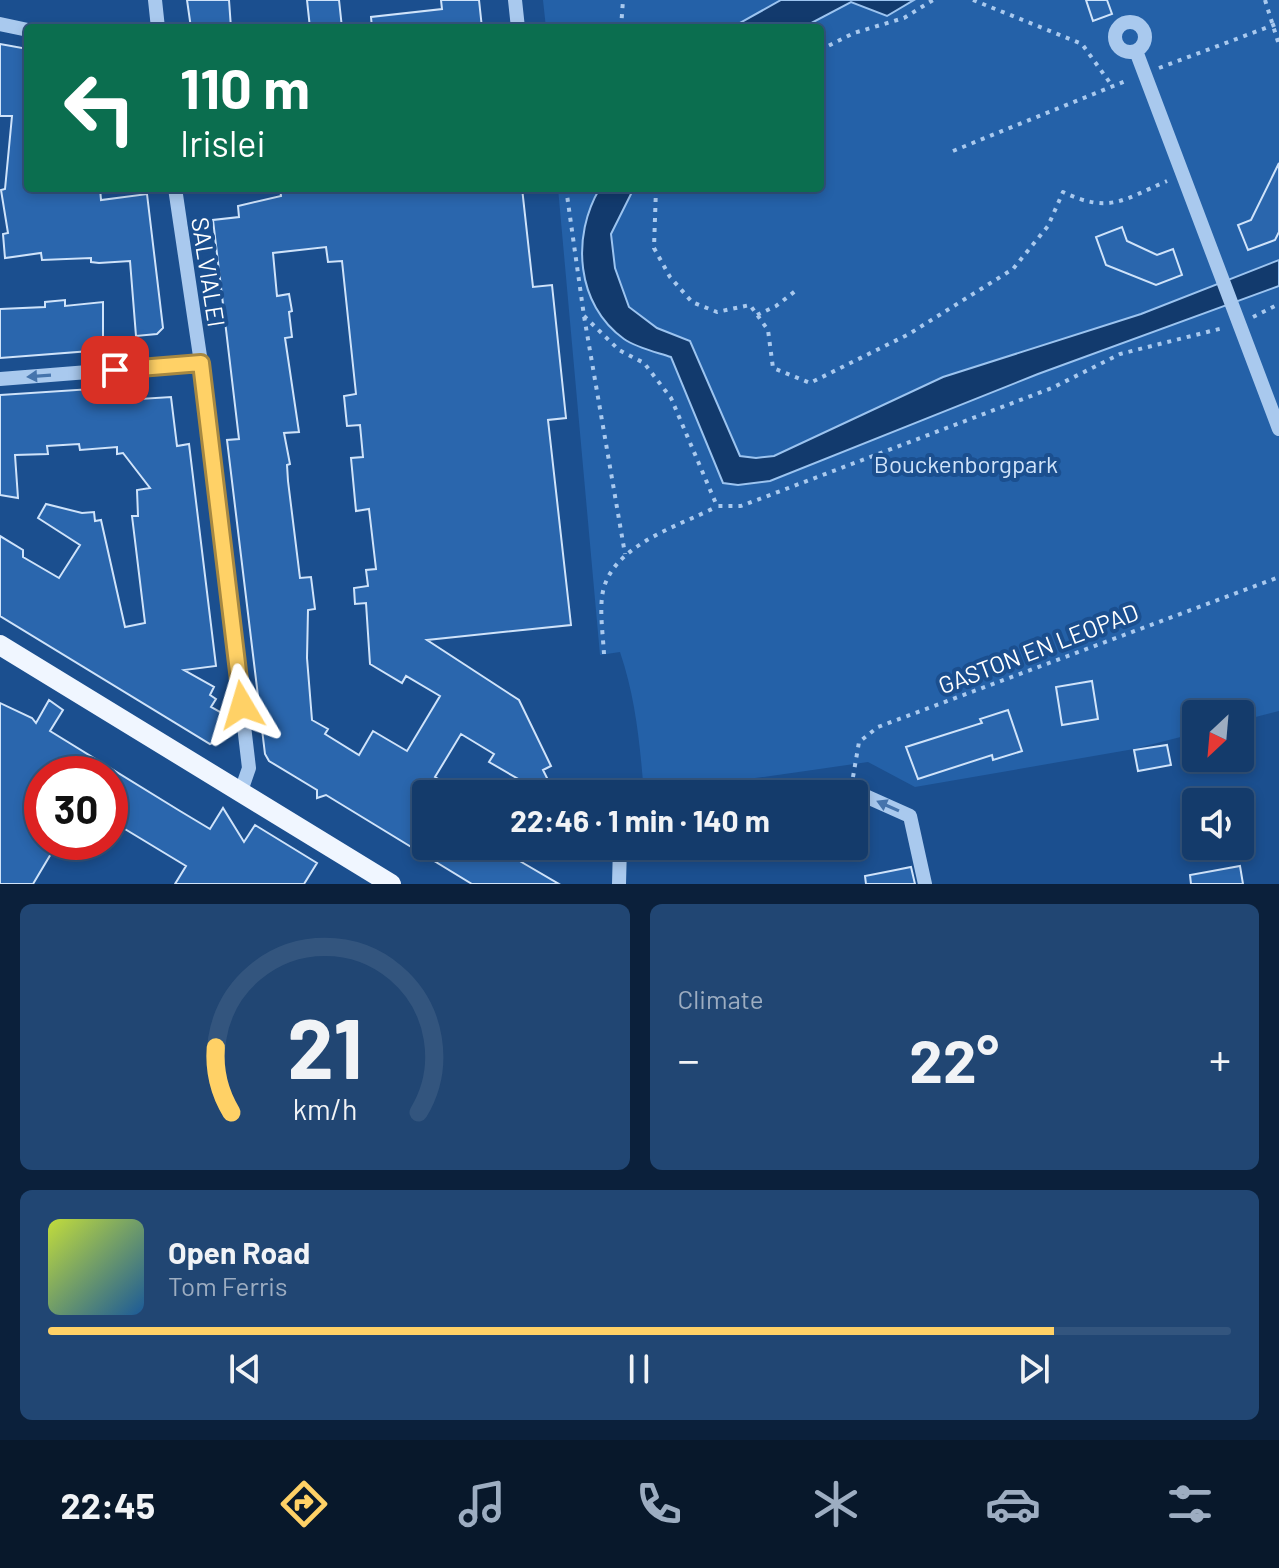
<!DOCTYPE html>
<html lang="en">
<head>
<meta charset="utf-8">
<style>
  body { margin:0; font-family:Barlow,sans-serif; background:#214673; color:#f1f3f6; height:100vh; display:flex; flex-direction:column; font-size:30px; white-space:nowrap }
  * { box-sizing:border-box; margin:0 }
  p { font-size:26px; color:#9dadc1 }
  .icon { flex:none; width:44px; height:44px; fill:none; stroke:currentColor; stroke-width:2; stroke-linecap:round; stroke-linejoin:round }
  .map { position:relative; height:884px; overflow:hidden }
  .side { display:flex; flex-direction:column; gap:20px; padding:20px; background:#0b203b; flex:1 }
  .side>* { flex:none }
  .top-card { position:absolute; left:24px; top:24px; width:800px; height:168px; border-radius:8px; box-shadow:0 4px 12px #0003,0 0 0 2px #33557e; background:#0b6e4f; color:#fff; overflow:hidden }
  .needle { width:52px; rotate:206deg }
  .controls { position:absolute; left:1182px; top:700px; display:grid; gap:16px }
  .controls a { display:grid; place-items:center; width:72px; height:72px; border-radius:8px; background:#143b6b; box-shadow:0 4px 12px #0003,0 0 0 2px #33557e; font-size:40px }
  .speed { position:absolute; left:24px; top:756px; display:flex; gap:16px; font-size:40px; font-weight:700; text-align:center }
  .speed>* { display:grid; place-content:center; width:104px; height:104px; border-radius:50%; background:#143b6b; box-shadow:0 4px 12px #0003,0 0 0 2px #33557e; line-height:1 }
  .speed .limit { border:12px solid #d22; background:#fff; color:#111 }
  .pin { position:absolute; display:grid; place-items:center; width:68px; height:68px; color:#fff; margin:-34px; border-radius:16px; box-shadow:0 4px 12px #0006 }
  .me { position:absolute; width:88px; margin:-44px; rotate:353deg; stroke-linejoin:round; filter:drop-shadow(0 0 6px #0008) }
  .turn { display:flex; align-items:center; gap:28px; height:168px; padding:0 24px; font-size:36px }
  .turn .icon { width:104px; height:104px; stroke-width:2.5 }
  .turn b { display:block; font-size:56px; line-height:68px }
  .big { font-size:60px; font-weight:700; line-height:1.1 }
  .side .card { flex:1; display:flex; flex-direction:column; justify-content:center; gap:12px; min-width:0; padding:0 28px; border-radius:12px; background:#214673 }
  .side .dial { align-items:center; gap:0 }
  .dial svg { height:208px; overflow:visible; fill:none; stroke:#33557e; stroke-width:7; stroke-linecap:round; text-anchor:middle }
  .dial text { fill:#f1f3f6; stroke:none }
  .song { display:flex; align-items:center; gap:24px }
  .cover { width:96px; height:96px; border-radius:12px; background:linear-gradient(135deg,hsl(70 70% 55%),hsl(210 70% 35%)) }
  .played { height:8px; border-radius:4px; background:linear-gradient(90deg,#ffd166 85%,#33557e 85%) }
  .keys { display:flex; justify-content:space-around; direction:ltr }
  .heat { display:flex; justify-content:space-between; align-items:center; font-size:44px; direction:ltr }
  .side .tiles { flex:1; display:grid; gap:20px; grid-template-columns:1fr 1fr }
  .card:last-child { grid-column:span 2 }
  .trip { position:absolute; left:412px; top:780px; width:456px; height:80px; border-radius:8px; background:#143b6b; box-shadow:0 4px 12px #0003,0 0 0 2px #33557e; font-weight:700; line-height:80px; text-align:center }
  .dock { display:flex; height:128px; justify-content:space-around; align-items:center; background:#08182b; color:#9dadc1 }
  .dock .icon { width:56px; height:56px }
  .dock .selected { color:#ffd166 }
  .dock b { font-size:36px; color:#f1f3f6 }
  .map>svg:first-child { display:block }
</style>
</head>
<body>
<div class="map">
<svg width="1279" height="884" viewBox="0 0 1279 884">
  <rect width="100%" height="100%" fill="#1b4f8f"/>
  <!-- green -->
  <path fill="#2461a8" d="M543 0H1279V711L1240 721V714H1196V733L1134 749 915 787 868 762 644 794C640 745 636 699 620 652L600 655 558 188H820V28H546Z"/>
  <!-- water -->
  <path fill="#123a6d" stroke="#9cc4f0" stroke-width="2" d="M781 0H914L887 16 851 2 802 28H731Z
    M600 188H634L611 234 615 268 629 307 657 328 690 341 740 456 756 458 774 456 943 377 1141 314 1279 260V286L1038 374 770 481 738 485 723 483 671 357C656 352 637 348 624 339 576 305 571 236 600 188Z"/>
  <!-- building -->
  <path fill="#2a66ad" stroke="#cfe3fa" stroke-width="2" fill-rule="evenodd" d="M187 0H229L231 28H191Z
    M307 0H339L342 28H310Z
    M441 0H479L482 28H372L371 17 442 9Z
    M1086 0H1107L1112 14 1093 21Z
    M0 44 28 49V188H100L101 200 147 194 163 328 157 334 136 336 130 261 99 263 91 262V258L42 260 41 253 5 258 3 234 8 233 1 190 5 189 12 116H0Z
    M1279 163V232L1275 240 1248 250 1238 225 1251 220Z
    M280 188H522L533 287 552 285 566 418 548 420 571 625 427 640 519 700 551 766 543 770 555 794H514L520 780 489 762 494 754 461 734 435 777 464 794H426V846H526L518 860 559 884H472L326 795 317 798V790L269 761 265 754 227 440 239 439 213 220 239 217 238 206 281 196ZM326 247 328 262 342 261 356 394 344 396 347 426 360 425 363 457 351 458 356 511 369 509 376 569 366 570 368 586 354 588 355 604 366 603 370 664 402 683 406 676 440 696 407 751 373 731 359 755 325 734 328 729 312 720 307 658 308 610 315 609 311 577 300 578 288 481 287 465 290 464 284 433 299 432 285 338 292 337 289 312 292 311 289 294 277 296 273 253Z
    M1122 227 1127 241 1157 255 1173 249 1182 275 1156 285 1106 265 1096 237Z
    M65 300V306L103 302V350L0 358V309L45 307V302Z
    M107 388 108 401 171 397 177 446 189 444 216 666 184 670 214 687 210 695 216 699 211 707 222 713 224 737 210 744 0 616V536L23 550V557L59 578 80 545 38 518 46 504 82 513 94 512 95 521 101 520 125 627 145 623 132 516H138L137 490 150 488 123 453 117 454V447L80 450 79 444 47 446 48 454 15 455 18 498 0 495V395Z
    M1092 681 1098 719 1062 725 1056 687Z
    M49 700 63 710 50 731 180 811 210 829 223 808 244 842 255 825 317 863 304 884H175L186 866 110 820V774H42V842H58L33 884H0V703L32 718 36 723Z
    M1008 710 1022 751 993 760 992 755 918 779 906 747 982 723 980 719Z
    M1167 745 1171 765 1138 771 1134 750Z
    M1240 866 1243 884H1191L1190 875Z
    M911 867 915 884H866L865 876Z"/>
  <g fill="none" stroke-linecap="round" stroke-linejoin="round">
    <!-- path -->
    <path stroke="#a9c9ee" stroke-width="4" stroke-dasharray="4 6" stroke-linecap="butt" d="M973 0 1082 44 1113 87
      M1265 0 1279 45
      M621 28 623 0
      M820 50 854 33 904 18 933 0
      M1159 68 1279 23
      M953 151 1128 80
      M566 188 584 316 625 554
      M656 188 654 248 670 277 692 302 717 312 750 305 768 330 773 368 810 383 909 334 1013 269 1048 226 1063 192C1109 214 1123 200 1167 181
      M757 315 776 306 798 289
      M584 316 619 350 644 363 671 398 717 506H741L1052 388 1120 354 1223 328
      M1253 317 1279 304
      M604 654C603 636 600 615 602 597 608 546 677 527 716 507
      M853 777 859 742 878 727 1279 577"/>
    <!-- minor -->
    <path stroke="#a9c9ee" stroke-width="14" d="M155 0 158 28
      M515 0 518 28
      M1115 37a15 15 0 1 1 30 0a15 15 0 1 1-30 0Z
      M0 24 28 30
      M1136 51 1279 429
      M175 188 201 363 249 768 241 791
      M0 379 201 363
      M854 791 910 816 925 884
      M619 884 620 846"/>
    <!-- major -->
    <path stroke="#f0f6ff" stroke-width="20" d="M0 645 391 884"/>
  </g>
  <!-- one-way arrows -->
  <defs><path id="oneway-solid" d="M-6-.8H1V-3.2L6.5 0L1 3.2V.8H-6Z" transform="scale(2)"/></defs>
  <g fill="#4674ac">
    <use href="#oneway-solid" transform="translate(39 376) rotate(176)"/>
    <use href="#oneway-solid" transform="translate(888 806) rotate(-156)"/>
  </g>
  <g fill="none" stroke-linecap="round" stroke-linejoin="round">
    <defs>
      <path id="route" d="M115 370 201 363 242 705"/>
    </defs>
    <!-- route casing -->
    <use href="#route" stroke="#a68842" stroke-width="20"/>
    <!-- route -->
    <use href="#route" stroke="#ffd166" stroke-width="14"/>
  </g>
  <g text-anchor="middle" dominant-baseline="central" stroke-width="8" stroke-linejoin="round" paint-order="stroke">
    <!-- street labels -->
    <g font-size="24" fill="#fff" stroke="#1b4f8f">
      <text transform="translate(209 272) rotate(81)">SALVIALEI</text>
      <text transform="translate(1038 648) rotate(-21)">GASTON EN LEOPAD</text>
    </g>
    <!-- park labels -->
    <g font-size="24" fill="#cfe3fa" stroke="#1b4f8f">
      <text x="966" y="463">Bouckenborgpark</text>
    </g>
  </g>
</svg>
<div class="controls">
<a><svg class="needle" viewBox="-14 -14 28 28"><path d="M0-13l5 13h-10z" fill="#e53935"/><path d="M0 13l5-13h-10z" fill="#9dadc1"/></svg></a>
<a><svg class="icon" aria-label="sound" viewBox="0 0 24 24"><path d="M4 9h4l5-4v14l-5-4H4zM17 9q2 3 0 6"/></svg></a>
</div>
<div class="speed"><div class="limit">30</div></div>
<div class="pin" style="left:115px;top:370px;background:#d93025"><svg class="icon" aria-label="arrive" viewBox="0 0 24 24"><path d="M6 21V4h12l-3 4 3 4H6"/></svg></div>
<svg class="me" style="left:242px;top:705px" viewBox="-20 -20 40 40"><path d="M0-17L14 15 0 8-14 15z" fill="#ffd166" stroke="#fff" stroke-width="4"/></svg>
<div class="trip">22:46 · 1 min · 140 m</div>
<div class="top-card">
<div class="turn"><svg class="icon" aria-label="left" viewBox="0 0 24 24"><path d="M17 20v-9H6M10 6l-5 5 5 5"/></svg><div><b>110 m</b>Irislei</div></div>
</div>
</div>
<section class="side">
<div class="tiles">
<div class="card dial"><svg viewBox="0 0 100 80">
<path d="M14 69A42 42 0 1 1 86 69"/>
<path d="M14 69A42 42 0 0 1 8 44" stroke="#ffd166"/>
<text x="50" y="56" font-size="32" font-weight="700">21</text>
<text x="50" y="72" font-size="11">km/h</text>
</svg></div>
<div class="card"><p>Climate</p>
<div class="heat"><a>−</a><b class="big">22°</b><a>+</a></div>
</div>
<div class="card">
<div class="song"><i class="cover"></i><div><b>Open Road</b><p>Tom Ferris</p></div></div>
<div class="played"></div>
<div class="keys"><svg class="icon" aria-label="previous" viewBox="0 0 24 24"><path d="M18 5L8 12l10 7zM5 5v14"/></svg><svg class="icon" aria-label="pause" viewBox="0 0 24 24"><path d="M8 5v14M16 5v14"/></svg><svg class="icon" aria-label="next" viewBox="0 0 24 24"><path d="M6 5l10 7-10 7zM19 5v14"/></svg></div>
</div>
</div>
</section>
<nav class="dock">
<b>22:45</b>
<svg class="icon selected" aria-label="directions" viewBox="0 0 24 24"><path d="M12 3l9 9-9 9-9-9zM9 14v-3h6M13 9l2 2-2 2"/></svg>
<svg class="icon" aria-label="music" viewBox="0 0 24 24"><path d="M9 18V5l10-2v13"/><circle cx="6" cy="18" r="3"/><circle cx="16" cy="16" r="3"/></svg>
<svg class="icon" aria-label="phone" viewBox="0 0 24 24"><path d="M5 4h4l2 5-3 2q2 4 5 5l2-3 5 2v4C11 20 4 13 5 4z"/></svg>
<svg class="icon" aria-label="climate" viewBox="0 0 24 24"><path d="M12 3v18M4 7l16 10M4 17L20 7"/></svg>
<svg class="icon" aria-label="car" viewBox="0 0 24 24"><path d="M5 17H2v-5l4-1 3-4h7l3 4 3 1v5h-3M9 17h6M6 11h13"/><circle cx="7" cy="17" r="2"/><circle cx="17" cy="17" r="2"/></svg>
<svg class="icon" aria-label="filters" viewBox="0 0 24 24"><path d="M4 7h16M4 17h16"/><circle cx="9" cy="7" r="2"/><circle cx="15" cy="17" r="2"/></svg>
</nav>
</body>
</html>
